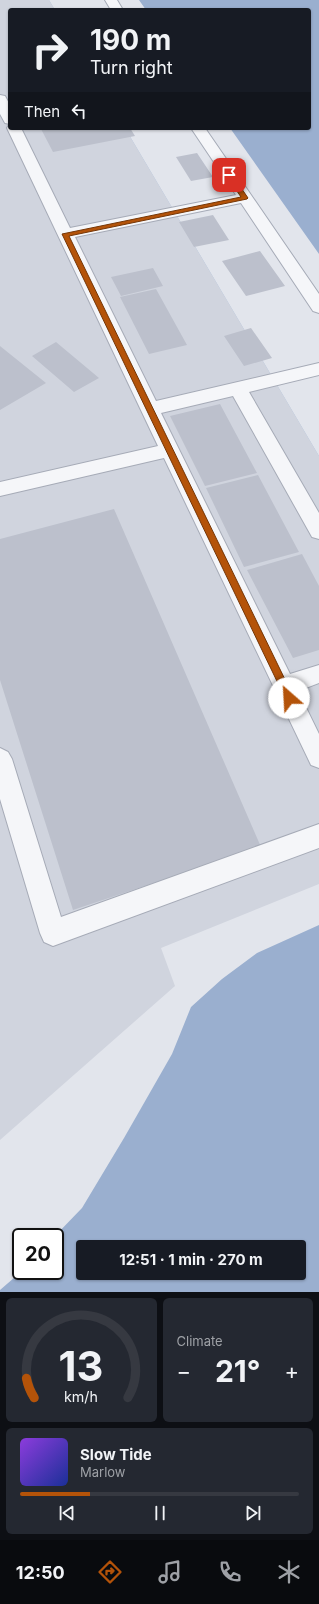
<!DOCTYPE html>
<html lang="en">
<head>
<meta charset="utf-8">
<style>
  body { margin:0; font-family:Inter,sans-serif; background:#242831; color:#f1f3f6; height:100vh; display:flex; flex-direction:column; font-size:15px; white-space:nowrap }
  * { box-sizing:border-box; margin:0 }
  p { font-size:13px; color:#9ea1a6 }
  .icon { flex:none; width:22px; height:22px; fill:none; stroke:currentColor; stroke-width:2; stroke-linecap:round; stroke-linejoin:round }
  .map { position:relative; height:1292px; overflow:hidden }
  .drawer { display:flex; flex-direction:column; gap:6px; padding:6px; background:#0d0f14; flex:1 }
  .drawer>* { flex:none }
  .banner { position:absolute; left:8px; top:8px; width:303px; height:122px; border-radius:4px; box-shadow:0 1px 3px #0004; background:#171b24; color:#f1f3f6; overflow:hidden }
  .speed { position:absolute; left:12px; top:1228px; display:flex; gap:8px; font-size:20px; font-weight:700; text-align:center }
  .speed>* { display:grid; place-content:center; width:52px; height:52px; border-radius:50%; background:#171b24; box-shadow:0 1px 3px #0004; line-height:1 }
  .speed .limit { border:2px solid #111; border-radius:6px; background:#fff; color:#111 }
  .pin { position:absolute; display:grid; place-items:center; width:34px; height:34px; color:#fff; margin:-17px; border-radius:8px; box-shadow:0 2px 6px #0006 }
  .me { position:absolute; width:44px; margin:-22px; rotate:334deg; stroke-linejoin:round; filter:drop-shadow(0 0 3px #0008) }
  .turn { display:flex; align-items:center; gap:14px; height:84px; padding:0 16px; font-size:18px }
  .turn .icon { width:52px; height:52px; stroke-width:2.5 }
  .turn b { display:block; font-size:28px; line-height:34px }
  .then { display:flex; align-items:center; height:38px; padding:0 16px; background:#0003; gap:8px; font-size:15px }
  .big { font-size:30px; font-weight:700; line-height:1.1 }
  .drawer .card { flex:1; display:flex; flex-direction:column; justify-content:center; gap:6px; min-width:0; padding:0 14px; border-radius:6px; background:#242831 }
  .drawer .dial { align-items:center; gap:0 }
  .dial svg { height:104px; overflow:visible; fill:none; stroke:#363941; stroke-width:7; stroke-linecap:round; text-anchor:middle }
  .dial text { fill:#f1f3f6; stroke:none }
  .song { display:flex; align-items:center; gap:12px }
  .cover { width:48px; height:48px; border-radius:6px; background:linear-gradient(135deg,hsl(270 70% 55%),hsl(230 70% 35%)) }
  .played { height:4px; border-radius:2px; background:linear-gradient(90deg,#b45309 25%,#363941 25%) }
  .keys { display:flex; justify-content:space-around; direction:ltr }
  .heat { display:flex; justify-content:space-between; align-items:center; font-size:22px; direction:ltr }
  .drawer .tiles { flex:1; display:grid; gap:6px; grid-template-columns:1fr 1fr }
  .card:last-child { grid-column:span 2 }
  .trip { position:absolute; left:76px; top:1240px; width:230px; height:40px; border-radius:4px; background:#171b24; box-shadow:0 1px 3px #0004; font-weight:700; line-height:40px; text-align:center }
  .menu { display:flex; height:64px; justify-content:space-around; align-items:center; background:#090b0e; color:#9ea1a6 }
  .menu .icon { width:28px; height:28px }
  .menu .active { color:#b45309 }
  .menu b { font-size:18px; color:#f1f3f6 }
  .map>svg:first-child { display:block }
</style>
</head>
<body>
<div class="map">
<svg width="319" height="1292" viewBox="0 0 319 1292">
  <rect width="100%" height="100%" fill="#e2e5ec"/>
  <!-- built -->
  <path fill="#d0d4de" d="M0 0H139L146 10H10V128H230L319 254V884L161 948 175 986 0 1140Z"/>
  <!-- water -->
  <path fill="#9aafcf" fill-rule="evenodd" d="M49 0H319V456L125 128H309V10H55Z
    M319 925V1292H0V1290L22 1271H55L54 1237 82 1208 124 1138 172 1054 191 1007 222 979 257 953ZM83 1247H299V1273H83Z"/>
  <!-- pier -->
  <path fill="#e2e5ec" d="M49 0H139L146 10H55Z
    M125 128H230L319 254V456Z"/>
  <!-- building -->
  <path fill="#bcc0cc" d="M49 128H130L135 136 53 152 41 129Z
    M197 153 213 177 191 181 176 157Z
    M213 215 229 240 194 247 179 222Z
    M260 251 285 286 246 296 222 261Z
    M153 268 163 286 121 296 111 277Z
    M156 289 187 345 149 354 120 297Z
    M251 328 272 358 244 366 224 336Z
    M56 342 99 378 74 392 32 356Z
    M0 346 46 383 0 410Z
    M220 404 257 473 205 486 170 416Z
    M258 475 299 552 244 567 206 488Z
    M114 509 261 847 73 910 0 680V539Z
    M302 554 319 586V650L293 658 247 570Z"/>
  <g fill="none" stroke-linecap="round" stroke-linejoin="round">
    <defs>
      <path id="minor" d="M105 0H117L123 10H111Z
        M0 95 5 96 10 105V124L5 123 0 114Z
        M9 125 10 128H21L70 228 236 195 191 128H205L319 294V313L313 311 241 203 75 237 156 401 319 363V375L249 392 319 513V539L312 537 233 396 161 413 290 674 319 665V683L298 691 319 734V768L311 765 164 458 0 496V482L158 446 7 128Z
        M0 748 8 752 12 759 61 917 319 824V848L53 946 44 942 40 933 0 799Z"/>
    </defs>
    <!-- minor casing -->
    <use href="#minor" stroke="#a6abb7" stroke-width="2"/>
    <!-- minor -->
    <use href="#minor" fill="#f5f6f9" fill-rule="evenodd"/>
  </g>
  <!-- route -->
  <path fill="#b45309" stroke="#753606" d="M227 173H231L248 198 247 199 69 236 294 698 289 702 286 700 62 234 241 197 226 175Z"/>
</svg>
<div class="speed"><div class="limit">20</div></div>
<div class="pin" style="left:229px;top:175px;background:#d93025"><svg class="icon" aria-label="arrive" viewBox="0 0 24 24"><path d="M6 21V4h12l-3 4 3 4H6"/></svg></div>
<svg class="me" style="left:289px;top:698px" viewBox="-20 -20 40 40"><circle r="19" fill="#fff"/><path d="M0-13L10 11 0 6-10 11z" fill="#b45309"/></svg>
<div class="trip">12:51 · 1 min · 270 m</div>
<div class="banner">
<div class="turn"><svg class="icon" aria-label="right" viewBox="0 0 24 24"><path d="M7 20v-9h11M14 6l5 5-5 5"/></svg><div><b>190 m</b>Turn right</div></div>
<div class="then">Then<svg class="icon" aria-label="left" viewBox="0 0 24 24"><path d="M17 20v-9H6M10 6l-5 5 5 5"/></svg></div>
</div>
</div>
<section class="drawer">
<div class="tiles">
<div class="card dial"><svg viewBox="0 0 100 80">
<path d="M14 69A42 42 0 1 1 86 69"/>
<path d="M14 69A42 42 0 0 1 8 54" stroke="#b45309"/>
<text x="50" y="56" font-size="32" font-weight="700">13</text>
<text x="50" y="72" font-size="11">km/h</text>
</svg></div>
<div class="card"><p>Climate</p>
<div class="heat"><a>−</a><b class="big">21°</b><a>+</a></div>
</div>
<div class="card">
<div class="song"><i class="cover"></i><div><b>Slow Tide</b><p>Marlow</p></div></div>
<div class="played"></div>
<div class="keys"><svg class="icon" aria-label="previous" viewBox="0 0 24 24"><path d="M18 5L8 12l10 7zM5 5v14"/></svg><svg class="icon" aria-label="pause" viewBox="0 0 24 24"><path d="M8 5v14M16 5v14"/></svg><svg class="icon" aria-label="next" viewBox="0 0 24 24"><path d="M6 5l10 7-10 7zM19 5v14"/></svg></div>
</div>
</div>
</section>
<nav class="menu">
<b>12:50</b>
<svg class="icon active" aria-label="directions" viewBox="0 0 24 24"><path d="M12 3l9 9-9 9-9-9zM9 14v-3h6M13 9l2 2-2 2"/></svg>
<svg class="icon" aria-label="music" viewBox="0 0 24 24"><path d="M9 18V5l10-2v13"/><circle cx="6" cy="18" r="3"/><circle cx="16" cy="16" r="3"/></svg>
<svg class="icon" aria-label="phone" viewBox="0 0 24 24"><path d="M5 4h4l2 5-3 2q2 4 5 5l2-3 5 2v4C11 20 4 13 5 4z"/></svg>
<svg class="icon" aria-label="climate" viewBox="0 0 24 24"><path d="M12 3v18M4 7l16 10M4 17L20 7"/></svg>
</nav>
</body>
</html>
